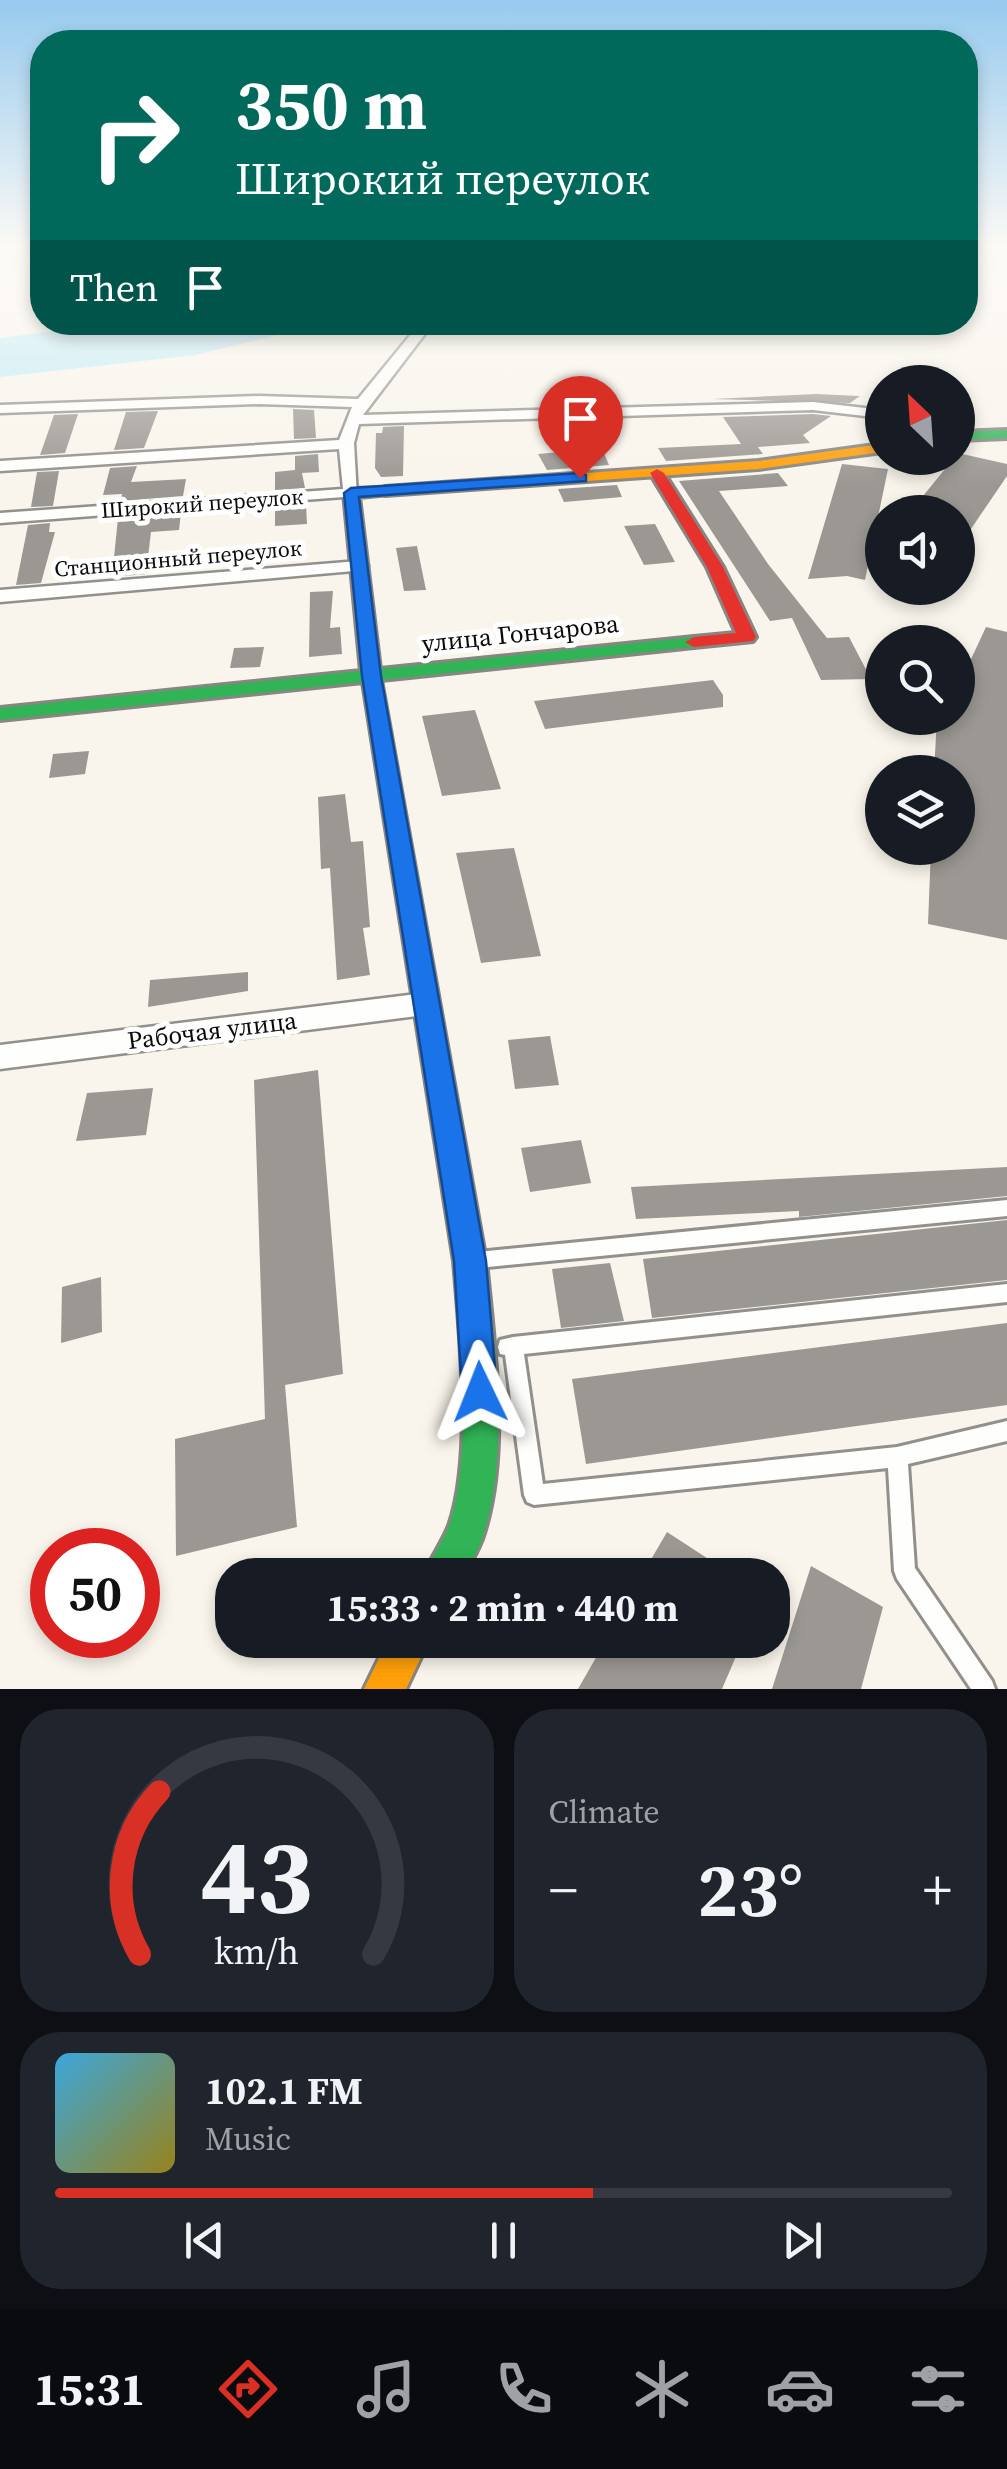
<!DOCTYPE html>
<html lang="en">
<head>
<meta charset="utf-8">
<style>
  body { margin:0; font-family:"Source Serif 4",serif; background:#20242c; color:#f1f3f6; height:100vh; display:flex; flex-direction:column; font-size:38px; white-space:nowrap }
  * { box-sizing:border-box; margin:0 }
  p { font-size:32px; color:#9ea1a6 }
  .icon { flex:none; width:55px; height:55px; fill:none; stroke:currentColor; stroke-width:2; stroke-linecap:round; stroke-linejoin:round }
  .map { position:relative; height:1689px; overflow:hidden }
  .side { display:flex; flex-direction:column; gap:20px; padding:20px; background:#0d0f14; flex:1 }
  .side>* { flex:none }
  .guide { position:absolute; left:30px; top:30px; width:948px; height:305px; border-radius:40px; box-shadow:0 5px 15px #0003; background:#00695c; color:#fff; overflow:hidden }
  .needle { width:65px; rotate:335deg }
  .fabs { position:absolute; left:865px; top:365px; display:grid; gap:20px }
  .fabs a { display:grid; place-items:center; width:110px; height:110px; border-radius:50%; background:#171b24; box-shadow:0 5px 15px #0003; font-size:50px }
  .speed { position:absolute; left:30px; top:1528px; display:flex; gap:20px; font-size:50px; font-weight:700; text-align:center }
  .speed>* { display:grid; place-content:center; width:130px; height:130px; border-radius:50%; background:#171b24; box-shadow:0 5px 15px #0003; line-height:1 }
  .speed .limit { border:15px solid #d22; background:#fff; color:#111 }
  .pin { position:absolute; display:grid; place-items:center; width:85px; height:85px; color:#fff; margin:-102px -42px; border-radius:50% 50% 50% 0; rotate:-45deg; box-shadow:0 0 10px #0007 }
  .pin .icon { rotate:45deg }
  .me { position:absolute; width:110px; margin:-55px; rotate:358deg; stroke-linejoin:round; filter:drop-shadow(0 0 8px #0008) }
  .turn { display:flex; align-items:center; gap:35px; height:210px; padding:0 40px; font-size:45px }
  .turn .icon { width:130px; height:130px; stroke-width:2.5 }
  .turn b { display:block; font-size:70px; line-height:85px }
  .then { display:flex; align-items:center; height:95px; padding:0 40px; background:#0003; gap:20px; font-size:38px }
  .big { font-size:75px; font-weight:700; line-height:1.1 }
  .side .card { flex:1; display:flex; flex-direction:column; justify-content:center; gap:15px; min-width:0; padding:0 35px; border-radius:40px; background:#20242c }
  .side .dial { align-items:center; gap:0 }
  .dial svg { height:260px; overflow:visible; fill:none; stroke:#363941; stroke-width:7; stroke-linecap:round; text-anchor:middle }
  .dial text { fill:#f1f3f6; stroke:none }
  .song { display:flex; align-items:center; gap:30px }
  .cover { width:120px; height:120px; border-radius:15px; background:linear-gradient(135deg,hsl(200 70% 55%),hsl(50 70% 35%)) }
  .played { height:10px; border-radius:5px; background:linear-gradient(90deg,#d93025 60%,#363941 60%) }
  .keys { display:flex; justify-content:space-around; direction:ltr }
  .heat { display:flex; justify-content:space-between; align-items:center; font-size:55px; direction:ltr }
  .side .tiles { flex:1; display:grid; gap:20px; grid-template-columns:1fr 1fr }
  .card:last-child { grid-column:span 2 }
  .trip { position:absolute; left:215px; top:1558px; width:575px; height:100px; border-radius:40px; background:#171b24; box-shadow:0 5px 15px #0003; font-weight:700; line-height:100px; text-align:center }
  .tab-bar { display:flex; height:160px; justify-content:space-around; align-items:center; background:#090b0e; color:#9ea1a6 }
  .tab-bar .icon { width:70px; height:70px }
  .tab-bar .on { color:#d93025 }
  .tab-bar b { font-size:45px; color:#f1f3f6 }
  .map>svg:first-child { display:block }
</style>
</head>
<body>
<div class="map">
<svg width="1007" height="1689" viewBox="0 0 1007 1689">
  <rect width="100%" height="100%" fill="#f9f5ec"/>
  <!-- water -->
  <path fill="#beebf8" d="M122 322H327V323L195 355 0 377V338Z"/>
  <!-- building -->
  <path fill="#9b9893" d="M816 394 860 396 850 403 712 399Z
    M293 409 314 410 316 438 294 439Z
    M158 411 144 448 114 450 126 412Z
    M78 414 65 453 40 455 54 415Z
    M813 414 831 416 803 435 810 443 758 447 763 454 666 461 658 448 741 444 723 417Z
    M404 426 403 476 381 477 375 468 376 433H382L383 427Z
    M572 451 573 455 604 453 609 465 547 470 538 454Z
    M958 453 1007 464V476L958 548V512H910Z
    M318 454 319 472 302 473 305 488 275 490V472L295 470V456Z
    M842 464 888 469 865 580 847 576 808 579Z
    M137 466 131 482 186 479 183 496 121 501 122 494 103 495 110 468Z
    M59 471 53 506 31 507 37 472Z
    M778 473 788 486 719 491 768 564 827 638 849 637 871 679 821 680 792 618 770 621 679 481Z
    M617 485 622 497 564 502 558 489Z
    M306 504 307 524 275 526V506Z
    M181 513 179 530 151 532 146 574 112 577 118 518Z
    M50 523 49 532H55L41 583 16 585 28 525Z
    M655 524 675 562 644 565 624 526Z
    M417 546 426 590 404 591 396 548Z
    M333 591 330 628 340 627 342 654 309 657 310 592Z
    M986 627 1007 632V940L928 924 931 848H958V772H934L937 718H958V687Z
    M264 647 260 667 230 668 234 648Z
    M713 680 723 695V707L545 729 534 701Z
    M475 710 501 789 442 796 422 716Z
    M89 751 85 774 49 778 53 754Z
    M345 794 351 842 363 841 370 927 363 928 370 975 337 980 330 868 321 869 318 797Z
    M514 848 541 956 481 963 456 853Z
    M248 972V991L148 1007 150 980Z
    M550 1036 559 1085 515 1089 508 1040Z
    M318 1070 343 1374 285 1385 297 1527 176 1556 175 1439 265 1419 254 1080Z
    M153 1088 146 1135 76 1141 87 1093Z
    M581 1140 591 1183 530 1192 521 1148Z
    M1007 1167V1196L799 1217V1211L636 1219 631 1187Z
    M1007 1220V1280L652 1318 643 1259Z
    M610 1263 624 1321 561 1328 552 1269Z
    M101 1277 102 1332 61 1343 62 1287Z
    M1007 1323V1405L586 1464 572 1379Z
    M667 1532 733 1575H642Z
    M811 1566 883 1607 861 1689H772Z
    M606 1640H743L722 1689H578Z"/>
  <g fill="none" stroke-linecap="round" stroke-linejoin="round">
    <defs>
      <path id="lane" d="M1007 1200V1216L478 1268 472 1266 469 1260 472 1254 478 1252Z
        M1007 1284V1302L524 1354 543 1484 897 1447 1007 1421V1441L908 1464 915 1568 992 1681 995 1689H971L897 1579 894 1571 888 1468 534 1505 527 1502 524 1495 505 1355 500 1354 498 1347 500 1340 513 1337Z"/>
      <path id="street" d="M421 322H434L363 415 813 402 882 410V418L813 410 359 424 354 443 357 496 0 523V513L343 489 339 449 0 471V461L339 440 352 407 259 404 0 413V405L259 396 358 399Z
        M359 561 368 566 365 570 0 602V590Z
        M425 993 435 996 439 1004 435 1012 425 1015 0 1069V1045Z"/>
      <path id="fast" d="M1007 430V438L958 440V432Z
        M390 488V494L359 497 380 669 694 637 703 642 694 647 381 680 486 1261C494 1345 510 1451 484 1533 480 1548 471 1561 464 1575H424C431 1558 442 1543 449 1526 473 1457 460 1334 454 1261L363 682 0 720V708L361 671 344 493 351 489Z"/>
      <path id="slow" d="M882 444V452L758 469 385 495 378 491 385 487 758 461Z
        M388 1640H429L406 1689H364Z"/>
      <path id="jam" d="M657 469 664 473 723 567 756 637 753 641 694 647 685 642 694 637 736 633 707 567 650 473Z"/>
    </defs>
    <!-- lane casing -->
    <use href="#lane" stroke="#92908c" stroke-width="6"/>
    <!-- street casing -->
    <use href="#street" stroke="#92908c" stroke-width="5"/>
    <!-- fast casing -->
    <use href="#fast" stroke="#888682" stroke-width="6"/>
    <!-- slow casing -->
    <use href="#slow" stroke="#888682" stroke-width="6"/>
    <!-- jam casing -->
    <use href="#jam" stroke="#888682" stroke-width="6"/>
    <!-- lane -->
    <use href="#lane" fill="#fefefc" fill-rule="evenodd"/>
    <!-- street -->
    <use href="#street" fill="#fefefc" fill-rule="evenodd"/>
    <!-- fast -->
    <use href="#fast" fill="#30b455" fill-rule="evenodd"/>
    <!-- slow -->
    <use href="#slow" fill="#ff9f0a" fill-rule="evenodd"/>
    <!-- jam -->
    <use href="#jam" fill="#e5322d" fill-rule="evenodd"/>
  </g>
  <!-- sky -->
  <linearGradient id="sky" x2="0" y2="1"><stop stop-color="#97caee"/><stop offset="0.51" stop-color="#fcfaf6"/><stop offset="1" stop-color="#fcfaf6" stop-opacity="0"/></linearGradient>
  <rect width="1007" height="485" fill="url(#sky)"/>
  <!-- route -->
  <path fill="#1a73e8" stroke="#114b97" stroke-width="2.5" d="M580 473 586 475V481L359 497 381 676 486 1261 497 1392 492 1404 480 1409 467 1404 462 1392 454 1261 362 676 344 493 351 488Z"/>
  <g text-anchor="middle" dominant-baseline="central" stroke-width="10" stroke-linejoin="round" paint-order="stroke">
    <!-- far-street labels -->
    <g font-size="22" fill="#0a0a0a" stroke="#fff">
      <text transform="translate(202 503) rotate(-4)">Широкий переулок</text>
      <text transform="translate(178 558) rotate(-5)">Станционный переулок</text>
    </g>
    <!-- street labels -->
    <g font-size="25" fill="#0a0a0a" stroke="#fff">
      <text transform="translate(520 633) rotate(-6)">улица Гончарова</text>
      <text transform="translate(212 1030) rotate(-7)">Рабочая улица</text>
    </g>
  </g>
</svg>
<div class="fabs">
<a><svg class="needle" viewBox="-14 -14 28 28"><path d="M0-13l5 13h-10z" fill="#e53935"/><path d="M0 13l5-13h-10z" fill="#9ea1a6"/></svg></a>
<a><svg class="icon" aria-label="sound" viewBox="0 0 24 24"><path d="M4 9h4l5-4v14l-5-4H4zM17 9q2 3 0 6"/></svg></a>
<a><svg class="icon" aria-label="search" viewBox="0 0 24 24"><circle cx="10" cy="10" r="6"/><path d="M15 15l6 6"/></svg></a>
<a><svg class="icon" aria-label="layers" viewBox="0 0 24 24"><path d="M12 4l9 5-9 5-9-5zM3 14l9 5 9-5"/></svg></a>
</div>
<div class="speed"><div class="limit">50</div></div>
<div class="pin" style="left:580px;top:478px;background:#d93025"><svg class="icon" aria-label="arrive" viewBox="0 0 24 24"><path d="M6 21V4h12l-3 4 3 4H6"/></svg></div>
<svg class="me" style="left:480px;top:1392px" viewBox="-20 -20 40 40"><path d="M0-17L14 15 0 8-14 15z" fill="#1a73e8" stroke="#fff" stroke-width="4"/></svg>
<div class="trip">15:33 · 2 min · 440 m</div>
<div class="guide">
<div class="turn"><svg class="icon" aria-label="right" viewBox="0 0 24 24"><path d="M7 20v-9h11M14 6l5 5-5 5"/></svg><div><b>350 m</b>Широкий переулок</div></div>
<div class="then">Then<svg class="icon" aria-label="arrive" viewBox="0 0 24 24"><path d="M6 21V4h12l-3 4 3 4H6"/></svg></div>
</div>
</div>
<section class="side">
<div class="tiles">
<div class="card dial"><svg viewBox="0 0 100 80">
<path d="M14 69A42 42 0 1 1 86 69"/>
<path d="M14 69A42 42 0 0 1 20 19" stroke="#d93025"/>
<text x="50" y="56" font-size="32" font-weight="700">43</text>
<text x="50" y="72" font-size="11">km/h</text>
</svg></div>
<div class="card"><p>Climate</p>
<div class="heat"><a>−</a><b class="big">23°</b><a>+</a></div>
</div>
<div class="card">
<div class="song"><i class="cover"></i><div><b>102.1 FM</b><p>Music</p></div></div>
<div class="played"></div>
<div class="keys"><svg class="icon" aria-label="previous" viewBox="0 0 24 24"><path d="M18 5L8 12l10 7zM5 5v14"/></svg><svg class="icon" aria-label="pause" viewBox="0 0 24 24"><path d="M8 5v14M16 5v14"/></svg><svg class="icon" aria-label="next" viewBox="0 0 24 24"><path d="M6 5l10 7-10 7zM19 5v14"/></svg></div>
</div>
</div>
</section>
<nav class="tab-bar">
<b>15:31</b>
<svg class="icon on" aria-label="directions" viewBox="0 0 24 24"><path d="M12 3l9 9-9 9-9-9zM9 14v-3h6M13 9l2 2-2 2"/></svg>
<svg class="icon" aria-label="music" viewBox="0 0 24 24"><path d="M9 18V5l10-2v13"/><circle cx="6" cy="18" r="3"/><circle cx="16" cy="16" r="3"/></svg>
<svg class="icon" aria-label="phone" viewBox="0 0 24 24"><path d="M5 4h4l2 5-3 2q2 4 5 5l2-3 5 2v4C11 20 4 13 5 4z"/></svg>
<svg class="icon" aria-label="climate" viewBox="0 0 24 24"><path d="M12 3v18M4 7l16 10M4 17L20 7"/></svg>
<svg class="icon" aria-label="car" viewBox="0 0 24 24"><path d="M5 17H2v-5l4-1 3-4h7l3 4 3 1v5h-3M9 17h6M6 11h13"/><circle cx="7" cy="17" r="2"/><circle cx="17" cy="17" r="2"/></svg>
<svg class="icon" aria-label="filters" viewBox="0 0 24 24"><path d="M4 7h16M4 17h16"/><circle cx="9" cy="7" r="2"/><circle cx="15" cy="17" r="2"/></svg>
</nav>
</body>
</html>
